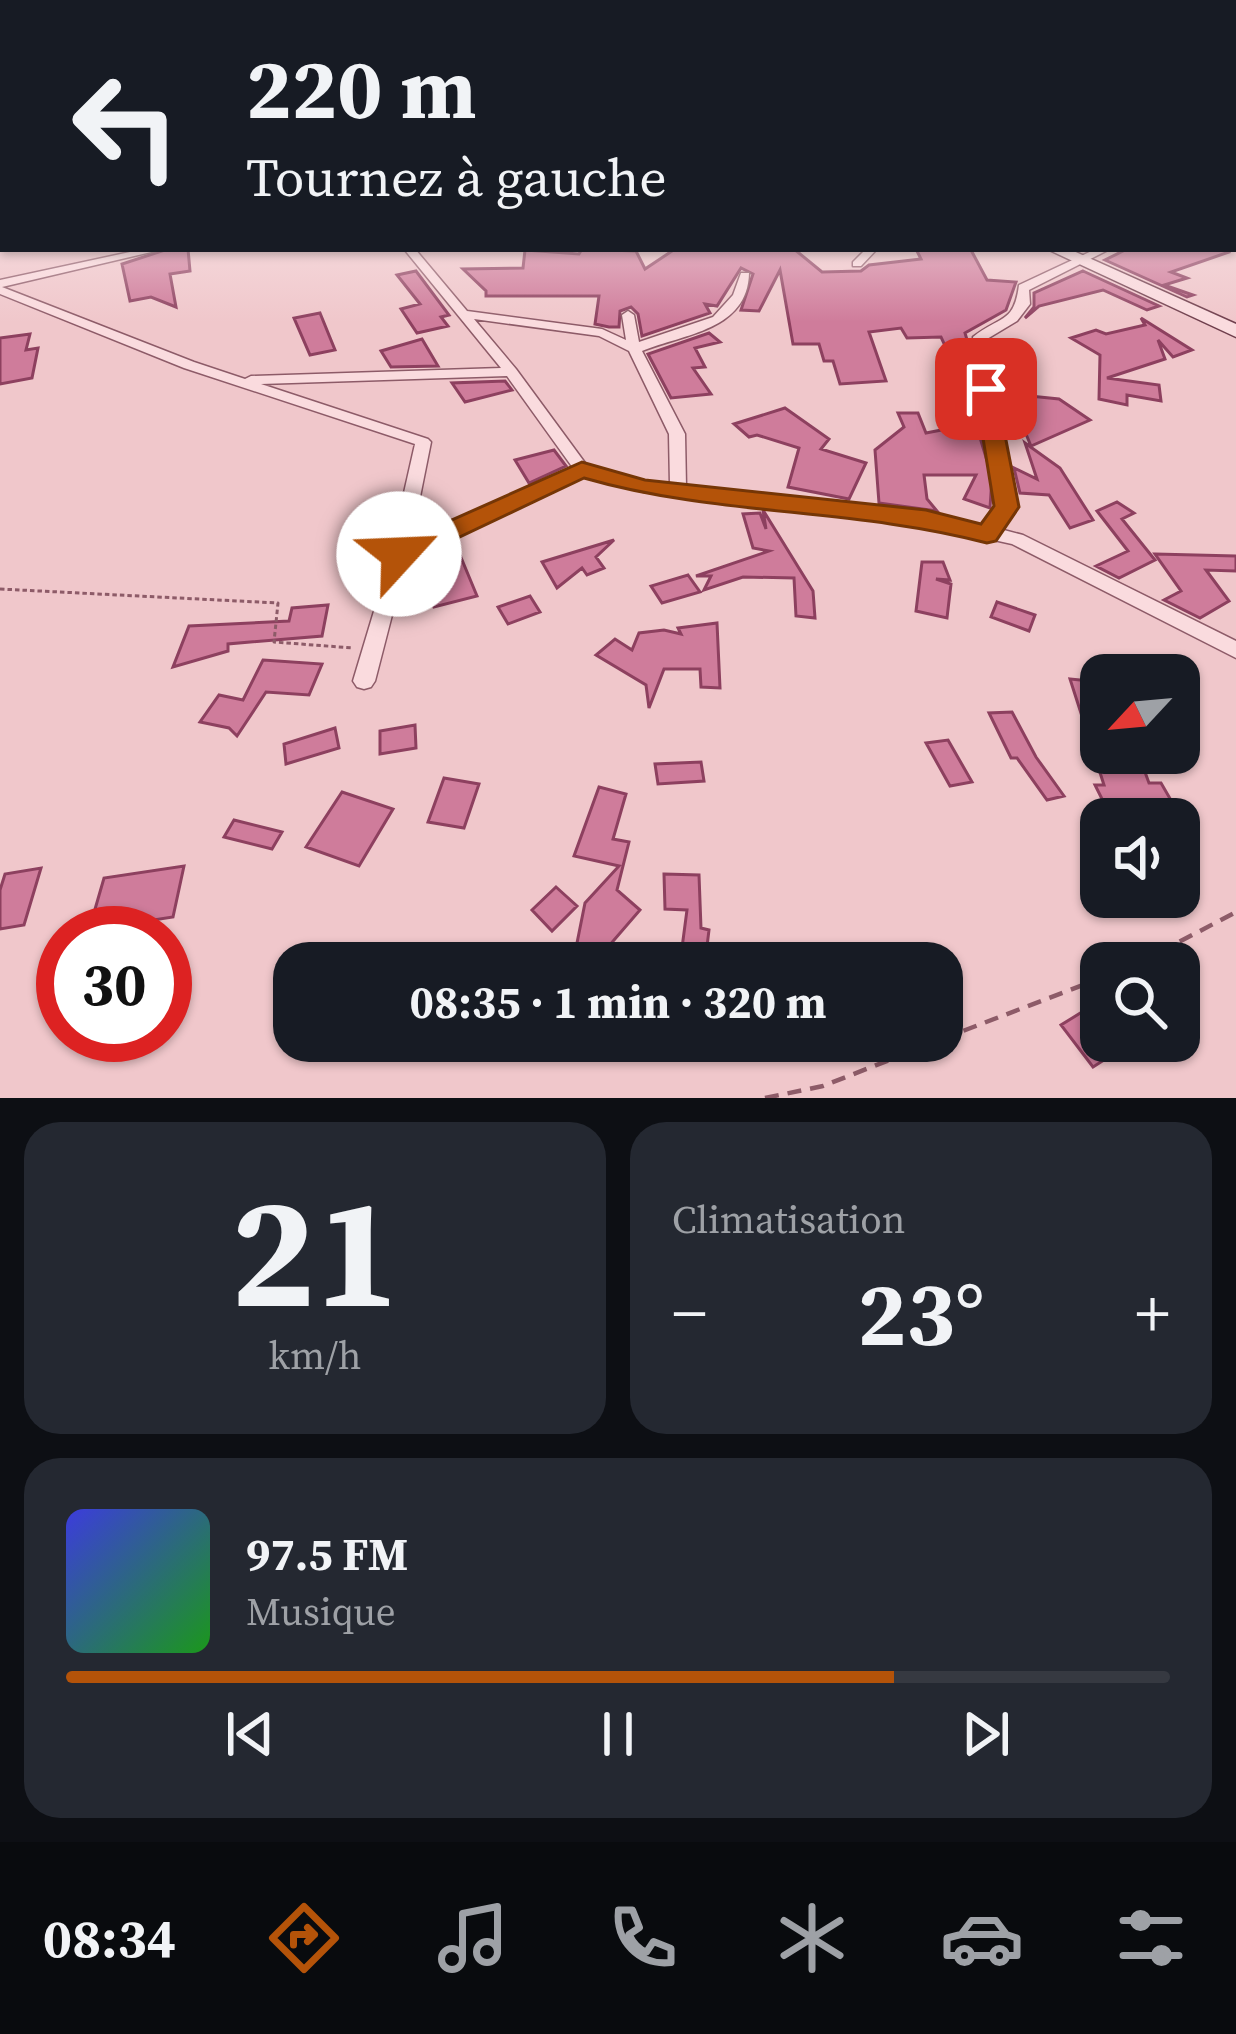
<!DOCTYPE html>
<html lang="fr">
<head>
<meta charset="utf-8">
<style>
  body { margin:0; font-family:"Source Serif 4",serif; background:#242831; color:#f1f3f6; height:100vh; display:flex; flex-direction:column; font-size:45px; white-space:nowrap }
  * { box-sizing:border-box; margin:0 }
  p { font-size:39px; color:#9ea1a6 }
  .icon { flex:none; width:66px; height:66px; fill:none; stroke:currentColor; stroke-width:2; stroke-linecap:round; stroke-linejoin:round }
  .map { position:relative; height:1098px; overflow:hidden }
  .drawer { display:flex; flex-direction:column; gap:24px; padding:24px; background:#0d0f14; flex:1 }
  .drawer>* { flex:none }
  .top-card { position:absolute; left:0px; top:0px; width:1236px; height:252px; box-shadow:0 3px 9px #0004; background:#171b24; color:#f1f3f6; overflow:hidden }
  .needle { width:78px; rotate:244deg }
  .fabs { position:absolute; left:1080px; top:654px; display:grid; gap:24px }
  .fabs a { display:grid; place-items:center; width:120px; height:120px; border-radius:24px; background:#171b24; box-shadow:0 3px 9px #0004; font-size:60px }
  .speed { position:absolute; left:36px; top:906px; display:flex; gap:24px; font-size:60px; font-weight:700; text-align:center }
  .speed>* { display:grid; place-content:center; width:156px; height:156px; border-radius:50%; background:#171b24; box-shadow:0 3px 9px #0004; line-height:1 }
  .speed .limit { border:18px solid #d22; background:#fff; color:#111 }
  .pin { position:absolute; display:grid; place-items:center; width:102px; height:102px; color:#fff; margin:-51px; border-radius:24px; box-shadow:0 6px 18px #0006 }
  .me { position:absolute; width:132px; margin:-66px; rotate:65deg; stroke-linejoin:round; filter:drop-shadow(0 0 9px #0008) }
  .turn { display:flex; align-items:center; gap:42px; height:252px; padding:0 48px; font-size:54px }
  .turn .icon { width:156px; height:156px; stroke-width:2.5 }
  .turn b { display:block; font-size:84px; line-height:102px }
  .big { font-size:90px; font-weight:700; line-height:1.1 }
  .drawer .widget { flex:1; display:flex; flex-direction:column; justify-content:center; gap:18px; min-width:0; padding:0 42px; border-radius:36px; background:#242831 }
  .drawer .dial { align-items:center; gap:0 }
  .dial b { font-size:156px; line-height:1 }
  .song { display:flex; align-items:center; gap:36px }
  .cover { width:144px; height:144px; border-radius:18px; background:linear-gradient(135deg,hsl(240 70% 55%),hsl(120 70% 35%)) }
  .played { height:12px; border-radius:6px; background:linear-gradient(90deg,#b45309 75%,#363941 75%) }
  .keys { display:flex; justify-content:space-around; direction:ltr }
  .heat { display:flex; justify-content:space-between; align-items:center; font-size:66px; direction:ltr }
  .drawer .tiles { flex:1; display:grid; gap:24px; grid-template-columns:1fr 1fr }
  .widget:last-child { grid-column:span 2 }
  .trip { position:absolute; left:273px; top:942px; width:690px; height:120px; border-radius:36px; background:#171b24; box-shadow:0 3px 9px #0004; font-weight:700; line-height:120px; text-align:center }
  .dock { display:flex; height:192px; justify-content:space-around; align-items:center; background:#090b0e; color:#9ea1a6 }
  .dock .icon { width:84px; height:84px }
  .dock .active { color:#b45309 }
  .dock b { font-size:54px; color:#f1f3f6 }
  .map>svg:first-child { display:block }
</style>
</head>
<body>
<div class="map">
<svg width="1236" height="1098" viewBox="0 0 1236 1098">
  <rect width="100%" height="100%" fill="#f0c7cb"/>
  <!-- building -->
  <path fill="#cf7c9b" stroke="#8d405f" stroke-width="3" d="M168 249H188L190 271 170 274 176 307 151 297 130 301 122 264Z
    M582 249 636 251 645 269 675 249H794L822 272 861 271 869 265 921 259 916 249 971 250 987 280 1016 282 1006 310 965 333 970 350H947L941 337 907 338 901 328 869 332 886 381 840 384 833 361H824L819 344H793L780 270 759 311 741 310 753 274 741 268 717 306 705 304 710 313 642 336 638 314 631 307 620 311 619 327H609L595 324 599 296H486V291L463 269 523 268 525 250 579 254Z
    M1127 249H1228L1229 252 1171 272 1187 278 1164 285 1193 295 1187 297 1105 260Z
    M416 271 449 315 441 317 448 326 417 333 401 309 420 304 397 275Z
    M1083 271 1159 306 1147 310 1103 290 1039 306 1025 318 1034 307V293Z
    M320 313 335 350 310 355 294 318Z
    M1141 318 1192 350 1173 357 1158 340 1165 359 1107 378 1159 385 1161 401 1127 395V405L1099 399 1100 355 1071 338 1096 330 1106 334 1145 325Z
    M709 333 720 342 695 348 705 367 693 368 711 394 671 398 648 354Z
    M30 334 26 350 38 348 32 378 0 384V338Z
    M422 339 438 366 391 367 381 351Z
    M505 381 512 390 465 402 452 383Z
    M1020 395 1059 399 1090 420 1031 446 1021 422H1028Z
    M785 408 829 439 821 449 866 463 849 499 788 487 799 448 757 435 749 437 734 424Z
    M898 413H918L926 433 967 425 969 431H978L992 477 990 508 964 499 976 475H924L927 499 937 511 879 503 875 450 904 427Z
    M1025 443 1060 468 1093 520 1070 528 1049 495 1020 493 1014 468 1037 479Z
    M554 450 566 466 529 483 515 460Z
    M1117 502 1134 513 1122 519 1155 560 1119 578 1096 566 1128 551 1097 511Z
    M763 510 813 591 815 618 796 616 794 578 743 577 704 590 711 576H696L769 551 753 548 743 514 760 513 766 529Z
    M614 540 596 557 604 568 587 575 582 568 557 588 542 562Z
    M455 543 477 596 434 607 428 589 440 585 424 554Z
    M1155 554 1236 556V571L1206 570 1229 601 1200 618 1164 600 1181 591Z
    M922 562H943L950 580 936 579 951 584 947 618 916 611Z
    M688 575 700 592 662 603 651 586Z
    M530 596 540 612 508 624 498 607Z
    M997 602 1035 615 1029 631 991 617Z
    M328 605 322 636 228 644V651L173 667 189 626 289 621 292 608Z
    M717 623 720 688 701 687 700 669H664L649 708 646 685 596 655 615 639 632 650 639 633 664 630 681 634 678 628Z
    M263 660 322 664 309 695 266 692 237 736 229 728 200 722 219 695 243 700Z
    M1070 679 1101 682V753H1138L1149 783H1161L1179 814 1111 817 1095 785H1104Z
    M1012 712 1036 757 1064 796 1047 800 1017 758H1011L989 713Z
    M415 725 416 748 380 754V731Z
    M335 728 339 748 286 764 284 744Z
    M948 740 972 782 950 786 926 743Z
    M701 762 704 781 658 784 655 764Z
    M444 778 479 784 464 828 428 822Z
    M599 787 626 794 613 839 629 842 617 890 640 910 608 947 653 955 652 963H573L585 903 619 866 574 856Z
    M342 792 393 809 359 866 306 847Z
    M234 820 282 832 272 849 224 837Z
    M184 866 173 917 89 930 104 878Z
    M41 868 24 925 0 929V890L5 874Z
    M664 874 699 875 701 928 709 930 705 963H680L687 910 665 909Z
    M556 887 577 906 552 931 532 910Z
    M1082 1012 1115 1053 1093 1067 1061 1025Z
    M604 1041H664L662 1060 603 1049Z"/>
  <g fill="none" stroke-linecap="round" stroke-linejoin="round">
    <defs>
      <path id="street" d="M1233 196H1236V202H1233Z
        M3 216V222L0 223V217Z
        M144 249H164L2 287 194 362 245 379 251 376 501 368 404 249H415L467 311 602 329 626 340 622 315 628 311 634 315 639 342 713 317 733 295 741 273H749C748 330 684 334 642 351L685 434 686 487 926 513 984 526 998 507 996 476 981 426 973 337C1001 315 1014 324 1019 285L1096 249H1110L1029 290 1030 304 1017 321 987 339 997 426 1012 476 1016 507 1000 529 1023 535 1236 641V658L1012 544 926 525 644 492 583 475 407 557 375 681 371 687 364 689 357 687 353 681 387 568 415 444 184 368 0 294V280ZM474 319 599 336 629 351 669 434 670 485 645 482 588 467 516 369ZM507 376 573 468 411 542 431 442 428 439 261 384Z
        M866 249H877L861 266H853V262Z"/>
      <path id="secondary" d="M1047 249H1069L1236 324V337Z"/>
    </defs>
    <!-- street casing -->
    <use href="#street" stroke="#8d5b68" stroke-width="3"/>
    <!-- secondary casing -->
    <use href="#secondary" stroke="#6f3e4c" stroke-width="3"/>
    <!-- path-far1 -->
    <path stroke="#8d5b68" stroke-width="3" stroke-dasharray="4.5 3" stroke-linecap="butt" d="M0 589 278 603 274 642 353 648"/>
    <!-- path -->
    <path stroke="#8d5b68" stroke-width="4.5" stroke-dasharray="14 9" stroke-linecap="butt" d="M1139 963 1236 912
      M942 1039 1101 978
      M765 1098 823 1086 938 1041"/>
    <!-- street -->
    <use href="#street" fill="#fadbde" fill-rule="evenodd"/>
    <!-- secondary -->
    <use href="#secondary" fill="#fadbde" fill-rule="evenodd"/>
  </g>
  <!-- sky -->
  <linearGradient id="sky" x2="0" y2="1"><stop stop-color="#8fbace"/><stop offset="0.52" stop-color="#f8e6e8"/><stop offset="1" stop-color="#f8e6e8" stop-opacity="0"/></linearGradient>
  <rect width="1236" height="322" fill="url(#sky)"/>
  <!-- route -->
  <path fill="#b45309" stroke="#753606" stroke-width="3" d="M986 382 996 389 1019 507 996 541 987 543C855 508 715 516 584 478L409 561H389L385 554 389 548 582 462 645 480 926 510 981 524 994 506 975 389Z"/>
</svg>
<div class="fabs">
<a><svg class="needle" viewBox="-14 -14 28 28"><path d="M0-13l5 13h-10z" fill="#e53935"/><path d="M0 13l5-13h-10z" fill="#9ea1a6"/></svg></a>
<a><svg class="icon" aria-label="sound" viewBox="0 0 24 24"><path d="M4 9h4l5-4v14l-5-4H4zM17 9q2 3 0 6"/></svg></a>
<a><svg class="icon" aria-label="search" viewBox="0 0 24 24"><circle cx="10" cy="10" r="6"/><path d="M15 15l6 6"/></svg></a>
</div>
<div class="speed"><div class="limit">30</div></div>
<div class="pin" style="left:986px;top:389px;background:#d93025"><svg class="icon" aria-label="arrive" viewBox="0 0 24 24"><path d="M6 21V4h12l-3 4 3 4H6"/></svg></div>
<svg class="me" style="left:399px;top:554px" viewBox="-20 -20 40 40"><circle r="19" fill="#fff"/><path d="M0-13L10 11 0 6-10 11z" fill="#b45309"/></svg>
<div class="trip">08:35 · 1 min · 320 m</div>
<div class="top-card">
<div class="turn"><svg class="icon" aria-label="left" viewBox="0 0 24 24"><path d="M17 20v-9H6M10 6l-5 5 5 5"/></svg><div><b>220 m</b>Tournez à gauche</div></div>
</div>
</div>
<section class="drawer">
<div class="tiles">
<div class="widget dial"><b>21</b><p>km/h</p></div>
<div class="widget"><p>Climatisation</p>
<div class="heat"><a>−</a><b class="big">23°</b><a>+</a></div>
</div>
<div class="widget">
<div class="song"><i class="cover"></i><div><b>97.5 FM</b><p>Musique</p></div></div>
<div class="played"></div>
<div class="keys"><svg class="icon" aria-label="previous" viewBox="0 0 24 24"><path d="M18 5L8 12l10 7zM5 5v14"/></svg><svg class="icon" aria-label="pause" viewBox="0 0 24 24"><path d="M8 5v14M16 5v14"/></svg><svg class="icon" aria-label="next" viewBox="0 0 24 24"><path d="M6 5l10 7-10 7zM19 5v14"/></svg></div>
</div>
</div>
</section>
<nav class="dock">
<b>08:34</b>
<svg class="icon active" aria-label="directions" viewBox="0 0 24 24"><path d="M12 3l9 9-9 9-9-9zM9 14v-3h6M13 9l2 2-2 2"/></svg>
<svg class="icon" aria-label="music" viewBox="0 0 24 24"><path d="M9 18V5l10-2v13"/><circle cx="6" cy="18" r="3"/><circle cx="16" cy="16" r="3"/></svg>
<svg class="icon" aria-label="phone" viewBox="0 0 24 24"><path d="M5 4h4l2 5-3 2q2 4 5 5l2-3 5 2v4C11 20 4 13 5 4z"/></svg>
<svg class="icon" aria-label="climate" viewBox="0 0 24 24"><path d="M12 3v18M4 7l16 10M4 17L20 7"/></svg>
<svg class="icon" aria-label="car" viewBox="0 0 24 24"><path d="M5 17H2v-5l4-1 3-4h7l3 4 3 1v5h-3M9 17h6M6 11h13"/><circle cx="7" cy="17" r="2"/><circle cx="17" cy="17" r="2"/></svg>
<svg class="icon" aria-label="filters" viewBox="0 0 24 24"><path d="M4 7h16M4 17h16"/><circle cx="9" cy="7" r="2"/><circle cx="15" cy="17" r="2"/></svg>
</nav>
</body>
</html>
